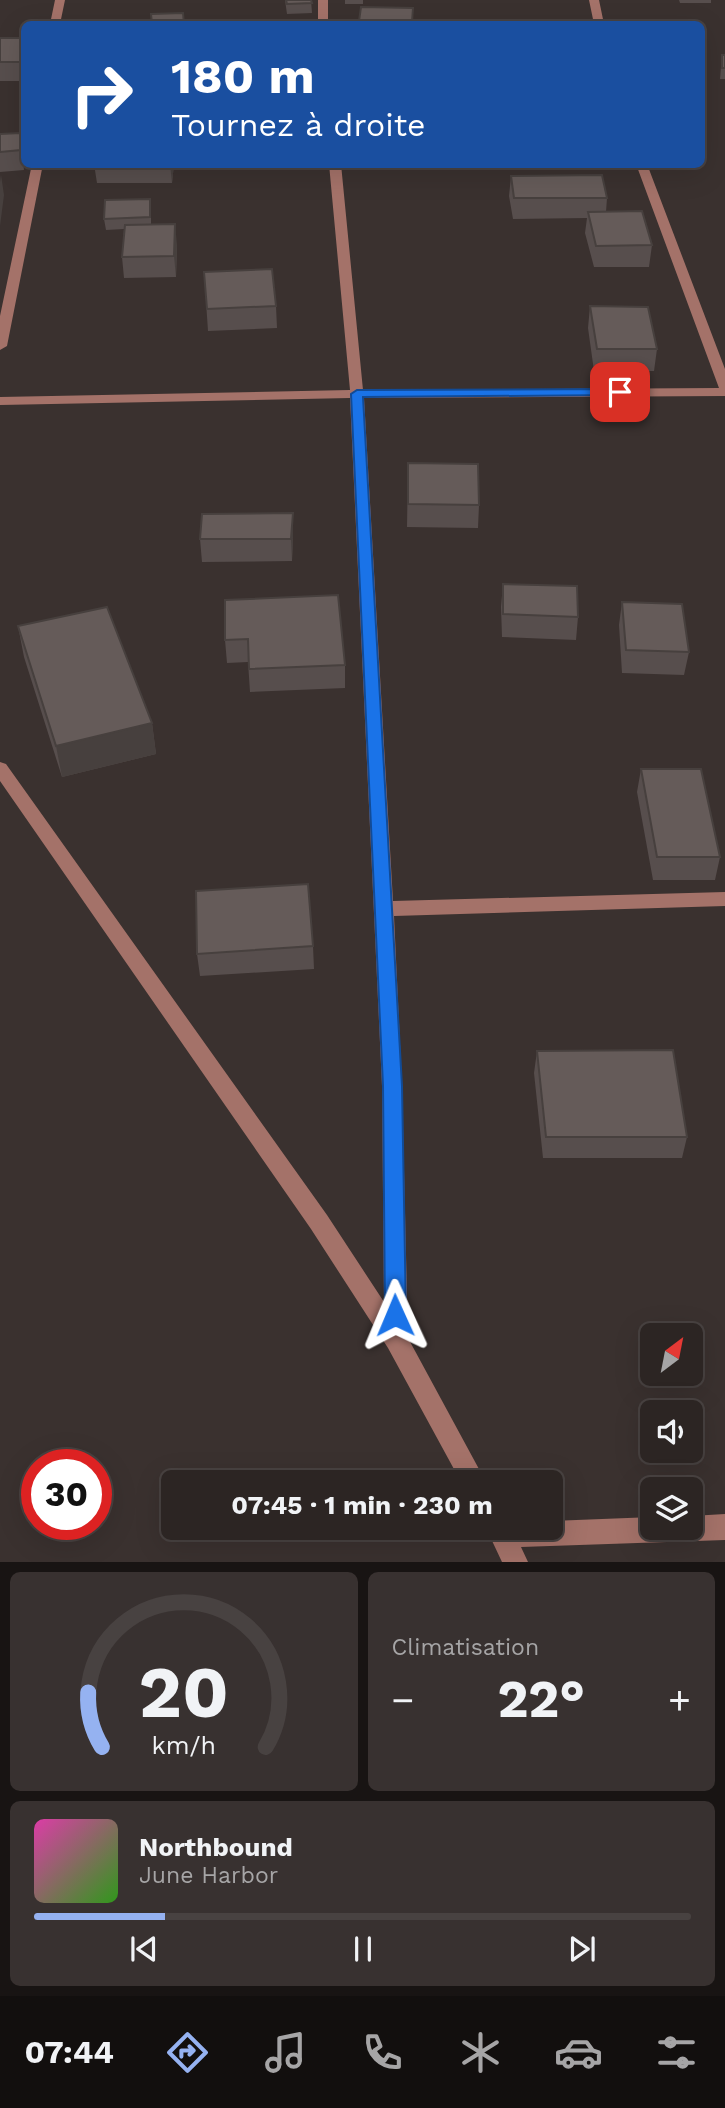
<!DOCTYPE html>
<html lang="fr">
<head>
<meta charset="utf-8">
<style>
  body { margin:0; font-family:"Work Sans",sans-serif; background:#383130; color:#f1f3f6; height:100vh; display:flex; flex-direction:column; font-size:26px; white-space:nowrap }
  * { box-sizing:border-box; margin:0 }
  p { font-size:23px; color:#a6a5a6 }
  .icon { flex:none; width:38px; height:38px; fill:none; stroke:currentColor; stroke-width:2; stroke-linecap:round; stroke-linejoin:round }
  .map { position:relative; height:1562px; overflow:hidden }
  .details { display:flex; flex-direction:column; gap:10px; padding:10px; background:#181413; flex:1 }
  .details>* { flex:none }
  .hud { position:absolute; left:21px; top:21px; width:684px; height:147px; border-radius:10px; box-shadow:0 7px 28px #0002,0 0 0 2px #484241; background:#1a4fa0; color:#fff; overflow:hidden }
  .needle { width:46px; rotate:32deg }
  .controls { position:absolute; left:640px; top:1323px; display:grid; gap:14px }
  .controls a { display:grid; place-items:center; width:63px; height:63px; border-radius:10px; background:#2c2523; box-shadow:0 7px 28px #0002,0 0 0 2px #484241; font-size:35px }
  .speed { position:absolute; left:21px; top:1449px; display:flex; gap:14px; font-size:35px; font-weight:700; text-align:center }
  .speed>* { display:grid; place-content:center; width:91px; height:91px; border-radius:50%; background:#2c2523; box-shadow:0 7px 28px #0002,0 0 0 2px #484241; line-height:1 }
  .speed .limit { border:10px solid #d22; background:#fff; color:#111 }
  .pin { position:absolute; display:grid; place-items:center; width:60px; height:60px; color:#fff; margin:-30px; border-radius:14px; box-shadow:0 4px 10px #0006 }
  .me { position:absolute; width:77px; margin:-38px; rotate:359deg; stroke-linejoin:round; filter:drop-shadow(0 0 5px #0008) }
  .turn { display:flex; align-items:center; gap:24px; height:147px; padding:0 35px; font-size:32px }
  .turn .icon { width:91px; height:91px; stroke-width:2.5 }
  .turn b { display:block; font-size:49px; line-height:60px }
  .big { font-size:52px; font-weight:700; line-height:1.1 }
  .details .widget { flex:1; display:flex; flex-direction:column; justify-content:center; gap:10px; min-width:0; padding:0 24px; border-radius:10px; background:#383130 }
  .details .dial { align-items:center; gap:0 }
  .dial svg { height:182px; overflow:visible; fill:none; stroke:#484241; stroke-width:7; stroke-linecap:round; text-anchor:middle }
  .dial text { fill:#f1f3f6; stroke:none }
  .song { display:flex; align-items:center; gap:21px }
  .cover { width:84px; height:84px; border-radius:10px; background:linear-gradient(135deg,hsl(320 70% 55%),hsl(110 70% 35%)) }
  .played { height:7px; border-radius:4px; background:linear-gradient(90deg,#95b2f1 20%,#484241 20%) }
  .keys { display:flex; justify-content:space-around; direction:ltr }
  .heat { display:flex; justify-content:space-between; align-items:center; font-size:38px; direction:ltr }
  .details .tiles { flex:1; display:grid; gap:10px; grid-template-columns:1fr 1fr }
  .widget:last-child { grid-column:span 2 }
  .trip { position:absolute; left:161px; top:1470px; width:402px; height:70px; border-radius:10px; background:#2c2523; box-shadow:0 7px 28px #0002,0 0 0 2px #484241; font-weight:700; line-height:70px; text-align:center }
  .tab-bar { display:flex; height:112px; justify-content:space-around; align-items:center; background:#120f0e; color:#a6a5a6 }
  .tab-bar .icon { width:49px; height:49px }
  .tab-bar .active { color:#95b2f1 }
  .tab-bar b { font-size:32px; color:#f1f3f6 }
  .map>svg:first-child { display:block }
</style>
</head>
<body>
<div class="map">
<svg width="725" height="1562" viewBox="0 0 725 1562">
  <rect width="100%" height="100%" fill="#3a312f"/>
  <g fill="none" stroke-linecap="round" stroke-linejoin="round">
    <!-- minor -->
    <path fill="#a47269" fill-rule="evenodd" d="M55 0H65L60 24H50Z
      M318 0H328V24H318Z
      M589 0H599L604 24H594Z
      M32 164H43L7 346 0 350V316Z
      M329 164H341L363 390 719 388 636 164H647L725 369V396L364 398 393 901 725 892V906L394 916 402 1086 408 1338 486 1482H461L388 1348 311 1229 0 781V762L6 764 327 1215 384 1302 382 1086 350 398 0 405V397L350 390Z
      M725 1514V1540L521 1547 528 1562H502L486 1528H551V1521L653 1517V1528H691V1516Z"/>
  </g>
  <!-- wall -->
  <path fill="#574e4d" d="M285 0H311L312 13 287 14Z
    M345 0H363V4H345Z
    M679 0H711V3H680Z
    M361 7 413 8V24H359Z
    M0 38H24V81H0Z
    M722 55H725V79H720Z
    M20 133 23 153 24 170 0 172V134Z
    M94 164H174L172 183H97Z
    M511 176 607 198 606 212 652 245 649 267H594L585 233 587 218 513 219 509 196Z
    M151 210V224L177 245 176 277 124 278 122 257 124 229 106 230 104 219Z
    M204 272 276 306 277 328 208 331Z
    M590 306 657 349 654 371H594L588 328Z
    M408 463 479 505 478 528 407 527Z
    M293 535 292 561 202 562 200 539Z
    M503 584 578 617 576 640 502 637 501 607Z
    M225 600 345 665V688L250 692 248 662 227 663 225 640Z
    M622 602 689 652 684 675 622 673 619 625Z
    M18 626 152 723 156 754 62 777 24 657Z
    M641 769 720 857 715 880H653L637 792Z
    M313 946 314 969 200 976 197 954Z
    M537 1051 687 1137 682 1158H543L534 1073Z"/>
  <!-- shaded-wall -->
  <path fill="#47403e" d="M24 52V75L22 62Z
    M20 133 23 153 24 170 21 150Z
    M170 164H174L172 183Z
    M1 175 4 195 0 226V182Z
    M175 224 177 245 176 277 174 256Z
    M293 513V535L292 561 291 539Z
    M152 723 156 754 62 777 56 746Z"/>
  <!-- building -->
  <path fill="#655b59" stroke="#47403e" stroke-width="2" d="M286 0H311L312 3 287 4Z
    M361 7 413 8 412 22 359 21Z
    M183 13 184 24H152L151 14Z
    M506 20 508 24H468L467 22Z
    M0 38H24V52L22 62H0Z
    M722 55H725V68H722Z
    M20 133 21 150 0 152V134Z
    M602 175 607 198H514L511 176Z
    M150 199V217L104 219 105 200Z
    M642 211 652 245 596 246 588 212Z
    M175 224 174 256 122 257 125 225Z
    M272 269 276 306 207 309 204 272Z
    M590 306 648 307 657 349H597Z
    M408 463 478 464 479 505 408 504Z
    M293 513 291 539H200L202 514Z
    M503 584 577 586 578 617 503 614Z
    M338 595 345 665 249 669 248 639 225 640V600Z
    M622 602 682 604 689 652 626 650Z
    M107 607 152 723 56 746 18 626Z
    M641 769H701L720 857H657Z
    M308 884 313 946 197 954 196 891Z
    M673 1050 687 1137H546L537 1051Z"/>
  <!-- route -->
  <path fill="#1a73e8" stroke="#114b97" stroke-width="2" d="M620 389 626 392 624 395 363 397 402 1086 406 1315 403 1322 395 1324 388 1322 385 1315 383 1086 351 394 357 390Z"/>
</svg>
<div class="controls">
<a><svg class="needle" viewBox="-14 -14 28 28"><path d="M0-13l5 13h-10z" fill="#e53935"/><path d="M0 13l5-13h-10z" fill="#a6a5a6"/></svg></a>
<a><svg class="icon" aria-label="sound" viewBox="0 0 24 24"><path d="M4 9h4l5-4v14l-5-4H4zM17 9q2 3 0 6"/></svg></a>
<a><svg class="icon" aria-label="layers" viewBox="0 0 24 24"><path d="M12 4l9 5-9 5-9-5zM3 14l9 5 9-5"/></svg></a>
</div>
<div class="speed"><div class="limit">30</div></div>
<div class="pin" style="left:620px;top:392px;background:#d93025"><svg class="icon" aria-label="arrive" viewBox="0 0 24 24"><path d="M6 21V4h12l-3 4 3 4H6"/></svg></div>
<svg class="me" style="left:395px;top:1315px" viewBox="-20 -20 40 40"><path d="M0-17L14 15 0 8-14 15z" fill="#1a73e8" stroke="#fff" stroke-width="4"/></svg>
<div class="trip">07:45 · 1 min · 230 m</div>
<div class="hud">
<div class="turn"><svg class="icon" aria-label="right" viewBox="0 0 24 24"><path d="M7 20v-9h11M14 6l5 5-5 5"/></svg><div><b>180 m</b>Tournez à droite</div></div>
</div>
</div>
<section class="details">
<div class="tiles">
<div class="widget dial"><svg viewBox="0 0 100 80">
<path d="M14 69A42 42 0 1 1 86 69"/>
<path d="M14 69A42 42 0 0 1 8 45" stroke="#95b2f1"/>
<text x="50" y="56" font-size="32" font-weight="700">20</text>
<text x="50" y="72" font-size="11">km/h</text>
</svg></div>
<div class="widget"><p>Climatisation</p>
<div class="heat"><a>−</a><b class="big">22°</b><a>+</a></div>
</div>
<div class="widget">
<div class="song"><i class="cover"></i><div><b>Northbound</b><p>June Harbor</p></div></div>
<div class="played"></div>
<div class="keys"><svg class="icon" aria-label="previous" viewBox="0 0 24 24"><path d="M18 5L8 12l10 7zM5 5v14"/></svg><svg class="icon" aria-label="pause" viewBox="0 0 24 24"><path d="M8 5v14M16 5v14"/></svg><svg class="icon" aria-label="next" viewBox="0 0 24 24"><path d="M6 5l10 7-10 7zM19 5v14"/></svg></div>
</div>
</div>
</section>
<nav class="tab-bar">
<b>07:44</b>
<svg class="icon active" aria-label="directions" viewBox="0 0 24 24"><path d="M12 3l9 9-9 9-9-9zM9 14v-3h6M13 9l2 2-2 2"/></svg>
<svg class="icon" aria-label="music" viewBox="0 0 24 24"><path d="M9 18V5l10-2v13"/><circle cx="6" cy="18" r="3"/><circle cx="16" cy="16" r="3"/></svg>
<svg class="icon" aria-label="phone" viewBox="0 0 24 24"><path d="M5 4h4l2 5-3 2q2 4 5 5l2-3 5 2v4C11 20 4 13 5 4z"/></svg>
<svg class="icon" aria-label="climate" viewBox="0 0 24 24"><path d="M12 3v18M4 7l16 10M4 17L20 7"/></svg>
<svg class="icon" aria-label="car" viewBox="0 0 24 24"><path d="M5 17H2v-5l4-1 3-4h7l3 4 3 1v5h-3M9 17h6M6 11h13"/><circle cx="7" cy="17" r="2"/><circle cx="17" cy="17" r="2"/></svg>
<svg class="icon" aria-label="filters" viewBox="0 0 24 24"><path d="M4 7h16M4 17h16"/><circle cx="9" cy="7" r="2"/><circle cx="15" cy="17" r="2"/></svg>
</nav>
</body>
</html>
